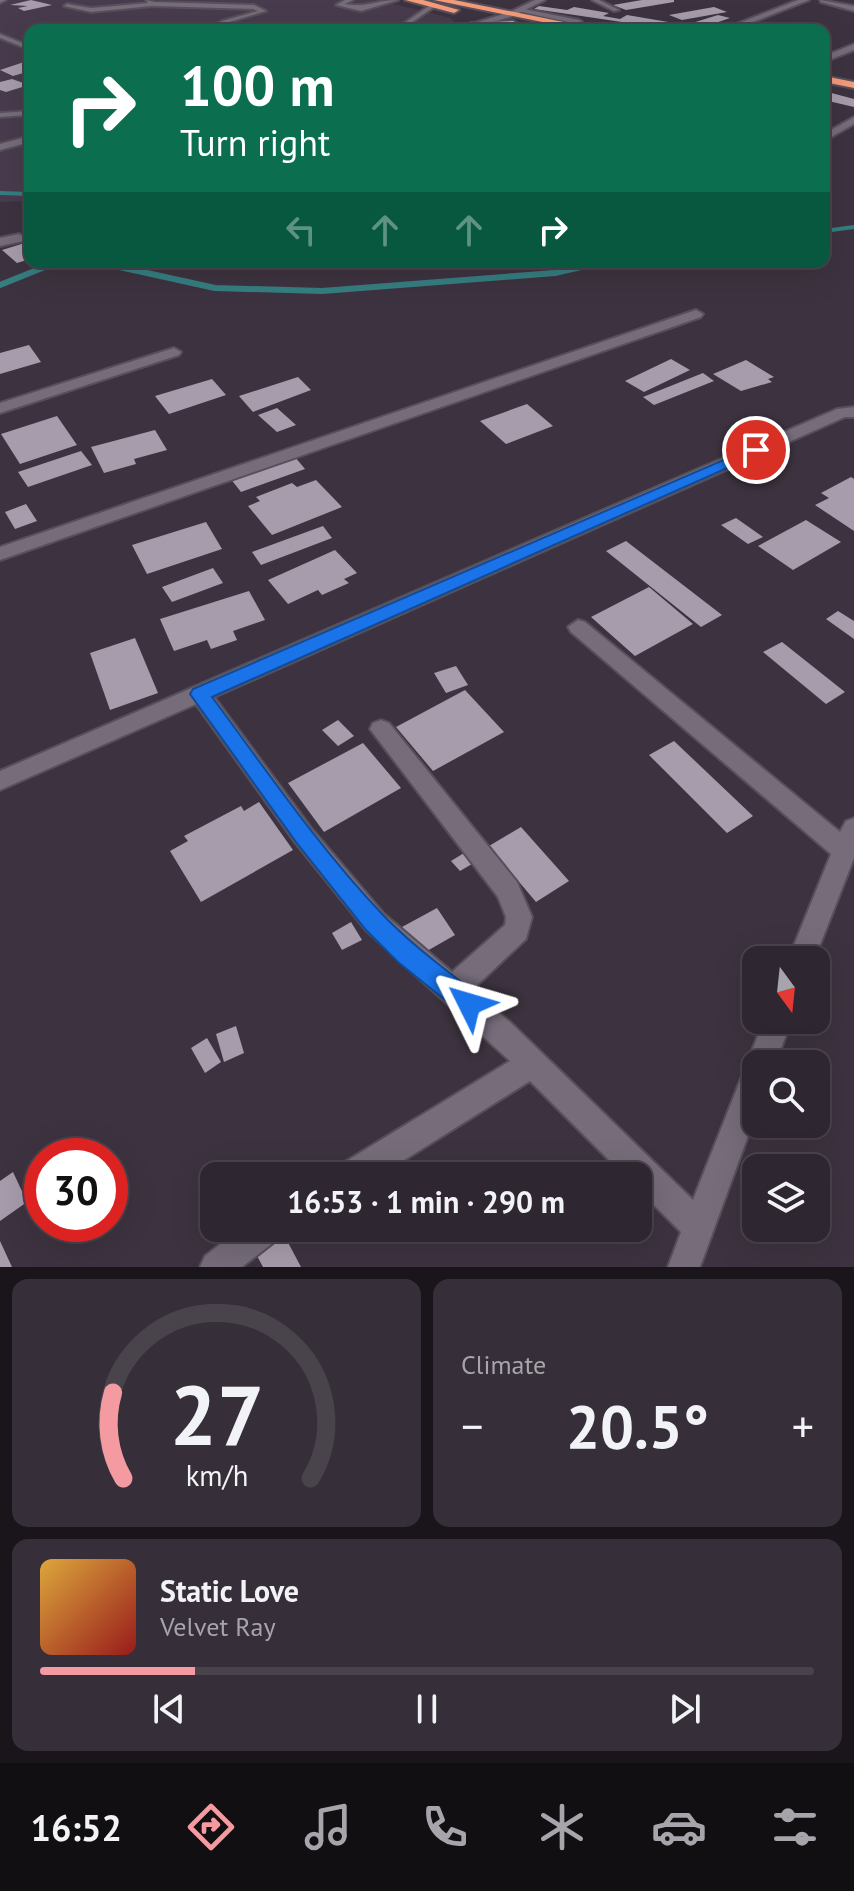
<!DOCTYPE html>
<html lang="en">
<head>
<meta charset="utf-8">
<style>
  body { margin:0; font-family:"PT Sans",sans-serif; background:#362e38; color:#f1f3f6; height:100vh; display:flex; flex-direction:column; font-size:30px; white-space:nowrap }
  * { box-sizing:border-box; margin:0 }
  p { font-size:26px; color:#a7a5ab }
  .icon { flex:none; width:44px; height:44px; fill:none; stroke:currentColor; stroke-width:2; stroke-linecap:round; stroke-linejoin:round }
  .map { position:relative; height:1267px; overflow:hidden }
  .sheet { display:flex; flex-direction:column; gap:12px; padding:12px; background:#19151a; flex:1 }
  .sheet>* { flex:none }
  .banner { position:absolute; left:24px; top:24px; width:806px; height:244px; border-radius:16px; box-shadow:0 8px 32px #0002,0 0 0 2px #49434c; background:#0b6e4f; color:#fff; overflow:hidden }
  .needle { width:52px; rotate:165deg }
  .buttons { position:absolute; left:742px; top:946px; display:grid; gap:16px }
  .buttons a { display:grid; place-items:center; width:88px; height:88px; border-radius:16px; background:#2e2630; box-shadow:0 8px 32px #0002,0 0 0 2px #49434c; font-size:40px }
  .speed { position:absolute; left:24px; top:1138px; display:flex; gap:16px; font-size:40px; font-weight:700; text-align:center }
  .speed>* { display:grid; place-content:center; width:104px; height:104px; border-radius:50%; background:#2e2630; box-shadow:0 8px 32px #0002,0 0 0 2px #49434c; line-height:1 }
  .speed .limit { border:12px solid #d22; background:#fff; color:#111 }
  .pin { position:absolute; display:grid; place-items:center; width:68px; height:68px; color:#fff; margin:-34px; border:4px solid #fff; border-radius:50%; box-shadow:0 2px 8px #0007 }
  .me { position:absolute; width:88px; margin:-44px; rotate:310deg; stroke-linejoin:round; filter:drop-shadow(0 0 6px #0008) }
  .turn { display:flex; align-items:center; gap:28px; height:168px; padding:0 24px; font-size:36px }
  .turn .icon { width:104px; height:104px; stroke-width:2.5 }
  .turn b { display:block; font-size:56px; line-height:68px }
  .lanes { display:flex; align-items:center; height:76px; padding:0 24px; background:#0003; justify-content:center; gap:40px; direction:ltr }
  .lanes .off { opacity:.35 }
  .big { font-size:60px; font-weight:600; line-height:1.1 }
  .sheet .tile { flex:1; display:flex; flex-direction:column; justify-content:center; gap:12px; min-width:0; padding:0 28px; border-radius:16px; background:#362e38 }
  .sheet .dial { align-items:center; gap:0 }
  .dial svg { height:208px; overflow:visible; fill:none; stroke:#49434c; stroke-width:7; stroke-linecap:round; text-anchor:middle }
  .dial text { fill:#f1f3f6; stroke:none }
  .song { display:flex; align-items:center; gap:24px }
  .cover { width:96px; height:96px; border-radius:12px; background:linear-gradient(135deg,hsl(40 70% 55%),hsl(0 70% 35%)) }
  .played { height:8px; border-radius:4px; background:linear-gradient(90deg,#f49aa1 20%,#49434c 20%) }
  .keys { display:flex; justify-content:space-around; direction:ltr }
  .heat { display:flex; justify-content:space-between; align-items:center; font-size:44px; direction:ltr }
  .sheet .tiles { flex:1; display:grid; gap:12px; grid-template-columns:1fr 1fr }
  .tile:last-child { grid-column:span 2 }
  .trip { position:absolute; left:200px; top:1162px; width:452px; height:80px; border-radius:16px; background:#2e2630; box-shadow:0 8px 32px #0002,0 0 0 2px #49434c; font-weight:600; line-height:80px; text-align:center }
  .menu { display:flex; height:128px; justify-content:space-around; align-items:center; background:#120f13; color:#a7a5ab }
  .menu .icon { width:56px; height:56px }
  .menu .selected { color:#f49aa1 }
  .menu b { font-size:36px; color:#f1f3f6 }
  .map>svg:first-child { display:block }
</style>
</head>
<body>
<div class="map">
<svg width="854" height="1267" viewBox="0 0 854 1267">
  <rect width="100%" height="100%" fill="#3d3340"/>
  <!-- built -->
  <path fill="#483b4d" d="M0 0H378L451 18 457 26 440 30H30V210L26 201 0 202Z"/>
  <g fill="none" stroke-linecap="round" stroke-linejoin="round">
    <!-- stream-far1 -->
    <path stroke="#367e81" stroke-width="4" d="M0 193 30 194
      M824 231 854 227"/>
    <!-- stream -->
    <path stroke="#367e81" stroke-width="6" d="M97 262 215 288 322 291 555 273 602 262
      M0 285 57 262"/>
  </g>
  <!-- building -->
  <path fill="#a79cab" d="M31 0 52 5 24 11 18 8 28 6 10 5Z
    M642 0H674V2L626 10 613 5Z
    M539 6 567 10 574 7 609 13 603 16 620 19 627 15 674 23 667 27 676 30 534 9Z
    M714 7 727 12 682 20 669 15Z
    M718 15 730 18 701 28 689 24Z
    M770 22 792 27 785 30 753 28Z
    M30 60V71L13 76 0 70Z
    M12 79 29 85 6 92 0 90V82Z
    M824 91 854 99V107L824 100Z
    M28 242 30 259 17 263 2 250Z
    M29 345 41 362 0 374V353Z
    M671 359 690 370 644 392 625 381Z
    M746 360 774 377 768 379 772 382 741 391 713 374Z
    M703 373 714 381 654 405 643 397Z
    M298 377 311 390 253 412 239 396Z
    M212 379 226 395 169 414 155 396Z
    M527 404 553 426 506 444 480 421Z
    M277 408 296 425 277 432 258 415Z
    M57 416 77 445 20 464 1 434Z
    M155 430 167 450 134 459 136 464 104 473 91 447Z
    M81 451 92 465 28 487 18 472Z
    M295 457 305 469 241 492 230 478Z
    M851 477 854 479V531L815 505 829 498 821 493Z
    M316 480 342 507 272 535 248 506 260 501 256 497 292 483 297 487Z
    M26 504 37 521 15 529 5 512Z
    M736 518 763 537 748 544 721 525Z
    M806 520 841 542 793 570 758 546Z
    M206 522 222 549 147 574 132 545Z
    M323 526 332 538 261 565 252 552Z
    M626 541 722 615 701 627 606 551Z
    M335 550 357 573 344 579 349 583 322 595 318 590 288 604 268 580Z
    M213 568 223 583 172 602 162 587Z
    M649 587 693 624 635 656 591 617Z
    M249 591 265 620 233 631 237 640 211 649 207 640 174 651 160 619Z
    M838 611 854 621V639L826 619Z
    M135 638 158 693 110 710 90 653Z
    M782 642 845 692 826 704 763 652Z
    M456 666 468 685 446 693 434 673Z
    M465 690 504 732 433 771 396 727Z
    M338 720 354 736 338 746 322 730Z
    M674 741 753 816 727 833 649 755Z
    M363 743 401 788 324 832 288 783Z
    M259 802 293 850 201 902 170 851 188 841 184 836 241 806 244 811Z
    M521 827 569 881 536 902 489 846Z
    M464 853 472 864 460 871 451 861Z
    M437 908 455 935 420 955 402 927Z
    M351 922 362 940 342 950 332 933Z
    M236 1026 244 1053 224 1062 216 1034Z
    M207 1038 221 1062 205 1073 191 1048Z
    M13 1172 27 1202 0 1221V1181Z
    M283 1233 301 1267H263L256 1254Z
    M0 1241 12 1267H0Z"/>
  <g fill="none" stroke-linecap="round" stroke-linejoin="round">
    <defs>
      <path id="lane" d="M0 0H6L0 3Z
        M146 0 154 2 254 5 266 11 226 23 221 26 222 30H216L215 25 222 21 258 11 253 9 152 6 91 12 64 6 67 4 91 8 148 3Z
        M345 0H353L345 4C366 8 378 0 398 0L361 11 336 5Z
        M592 0H599L619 10 614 11Z
        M432 4 437 5 401 30H394Z
        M519 8 579 20 582 22 572 27 569 25 573 23 517 11Z
        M0 34 30 46V50L0 38Z
        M30 111V115L0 117V113Z"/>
      <path id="street" d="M535 0H545L513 16 506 14Z
        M798 0H809L733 30H721Z
        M820 0 854 6V11L821 2Z
        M854 44V50L824 62V56Z
        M854 117V124L824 141V134Z
        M19 234 25 238 23 241 0 246V238Z
        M696 310 703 314 701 317 0 560V547Z
        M174 348 181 352 179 355 0 413V403Z
        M854 407V417H845L214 697 311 828 384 914 452 972 505 925 506 917 498 897 370 729 373 723 381 720 389 723 517 882 532 917 526 939 472 990 511 1023 693 1200 764 1020H792L775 1064H756V1114L700 1267H668L681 1232 638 1189V1176H625L530 1081 379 1176H336L340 1165 510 1061 366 930 295 842 196 704 0 790V771L837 409Z
        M578 620 585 622 840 832 846 821 854 818V858L814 960H788L831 854 571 632 568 627Z
        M241 1228H283L278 1239 242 1267H200L205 1256Z"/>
      <path id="secondary" d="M510 12 513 16 465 30H452Z
        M30 136V142L0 150V144Z"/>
      <path id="highway" d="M405 0H423L459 10 454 13Z
        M434 0H454L603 30H582Z
        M513 21 518 24 517 26 471 29 466 26 471 23Z
        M824 76 854 82V88L824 82Z"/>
    </defs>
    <!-- lane casing -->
    <use href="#lane" stroke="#574f5a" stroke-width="4"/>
    <!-- street casing -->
    <use href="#street" stroke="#574f5a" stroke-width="4"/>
    <!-- secondary casing -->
    <use href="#secondary" stroke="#574f5a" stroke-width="4"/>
    <!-- highway casing -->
    <use href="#highway" stroke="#574f5a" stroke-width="4"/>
    <!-- lane -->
    <use href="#lane" fill="#766c7a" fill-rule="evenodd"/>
    <!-- street -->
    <use href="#street" fill="#766c7a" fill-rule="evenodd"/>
    <!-- secondary -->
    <use href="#secondary" fill="#766c7a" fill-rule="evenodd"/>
    <!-- highway -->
    <use href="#highway" fill="#f59b79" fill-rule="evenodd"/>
  </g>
  <!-- route -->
  <path fill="#1a73e8" stroke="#114b97" stroke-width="2" d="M756 446 761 447V453L212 697C267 771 320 849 384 916 412 945 446 970 478 995L482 1004 478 1012 469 1016 460 1012 398 962 366 930 296 842 190 694 193 689Z"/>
</svg>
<div class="buttons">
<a><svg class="needle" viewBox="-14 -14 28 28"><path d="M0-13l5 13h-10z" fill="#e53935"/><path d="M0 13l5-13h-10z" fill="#a7a5ab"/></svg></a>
<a><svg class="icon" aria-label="search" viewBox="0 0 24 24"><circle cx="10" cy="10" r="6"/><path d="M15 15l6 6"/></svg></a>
<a><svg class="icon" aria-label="layers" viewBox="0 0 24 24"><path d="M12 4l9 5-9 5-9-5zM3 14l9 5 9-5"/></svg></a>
</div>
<div class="speed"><div class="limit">30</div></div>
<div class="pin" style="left:756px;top:450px;background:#d93025"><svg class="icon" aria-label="arrive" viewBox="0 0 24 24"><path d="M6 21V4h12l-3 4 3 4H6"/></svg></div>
<svg class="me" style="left:469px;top:1004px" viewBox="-20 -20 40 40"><path d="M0-17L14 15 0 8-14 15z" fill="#1a73e8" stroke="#fff" stroke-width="4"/></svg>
<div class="trip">16:53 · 1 min · 290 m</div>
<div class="banner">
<div class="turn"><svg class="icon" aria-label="right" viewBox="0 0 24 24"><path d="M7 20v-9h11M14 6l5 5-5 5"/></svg><div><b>100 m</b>Turn right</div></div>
<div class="lanes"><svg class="icon off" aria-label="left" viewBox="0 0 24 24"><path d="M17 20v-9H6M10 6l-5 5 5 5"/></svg><svg class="icon off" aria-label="ahead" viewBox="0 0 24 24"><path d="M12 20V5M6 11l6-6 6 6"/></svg><svg class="icon off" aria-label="ahead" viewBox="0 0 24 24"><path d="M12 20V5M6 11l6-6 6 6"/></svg><svg class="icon" aria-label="right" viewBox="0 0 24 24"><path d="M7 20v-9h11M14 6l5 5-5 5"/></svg></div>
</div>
</div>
<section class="sheet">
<div class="tiles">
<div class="tile dial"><svg viewBox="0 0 100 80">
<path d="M14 69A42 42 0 1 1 86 69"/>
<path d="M14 69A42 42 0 0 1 10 36" stroke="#f49aa1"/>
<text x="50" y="56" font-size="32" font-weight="700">27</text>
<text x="50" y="72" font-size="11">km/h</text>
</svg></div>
<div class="tile"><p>Climate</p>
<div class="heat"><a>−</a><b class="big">20.5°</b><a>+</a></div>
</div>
<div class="tile">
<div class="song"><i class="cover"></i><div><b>Static Love</b><p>Velvet Ray</p></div></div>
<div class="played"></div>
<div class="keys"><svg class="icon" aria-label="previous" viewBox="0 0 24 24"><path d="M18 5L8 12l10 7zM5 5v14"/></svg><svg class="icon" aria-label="pause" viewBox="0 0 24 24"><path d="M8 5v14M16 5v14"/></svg><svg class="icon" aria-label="next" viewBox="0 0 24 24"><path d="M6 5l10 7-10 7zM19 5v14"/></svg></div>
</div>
</div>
</section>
<nav class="menu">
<b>16:52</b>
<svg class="icon selected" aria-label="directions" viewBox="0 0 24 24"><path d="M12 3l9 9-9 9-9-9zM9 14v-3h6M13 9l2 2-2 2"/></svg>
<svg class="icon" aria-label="music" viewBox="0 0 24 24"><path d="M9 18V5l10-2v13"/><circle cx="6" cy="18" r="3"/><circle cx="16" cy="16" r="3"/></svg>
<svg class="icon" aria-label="phone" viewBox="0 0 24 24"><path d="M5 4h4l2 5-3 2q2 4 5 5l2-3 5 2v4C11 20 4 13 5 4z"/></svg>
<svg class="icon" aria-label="climate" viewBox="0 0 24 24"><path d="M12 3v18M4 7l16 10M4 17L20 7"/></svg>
<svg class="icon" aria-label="car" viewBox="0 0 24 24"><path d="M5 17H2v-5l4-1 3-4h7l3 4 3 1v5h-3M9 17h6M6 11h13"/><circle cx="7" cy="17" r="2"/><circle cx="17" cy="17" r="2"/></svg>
<svg class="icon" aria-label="filters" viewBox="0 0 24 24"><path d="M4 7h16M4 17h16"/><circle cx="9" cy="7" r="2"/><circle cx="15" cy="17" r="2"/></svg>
</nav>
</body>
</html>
